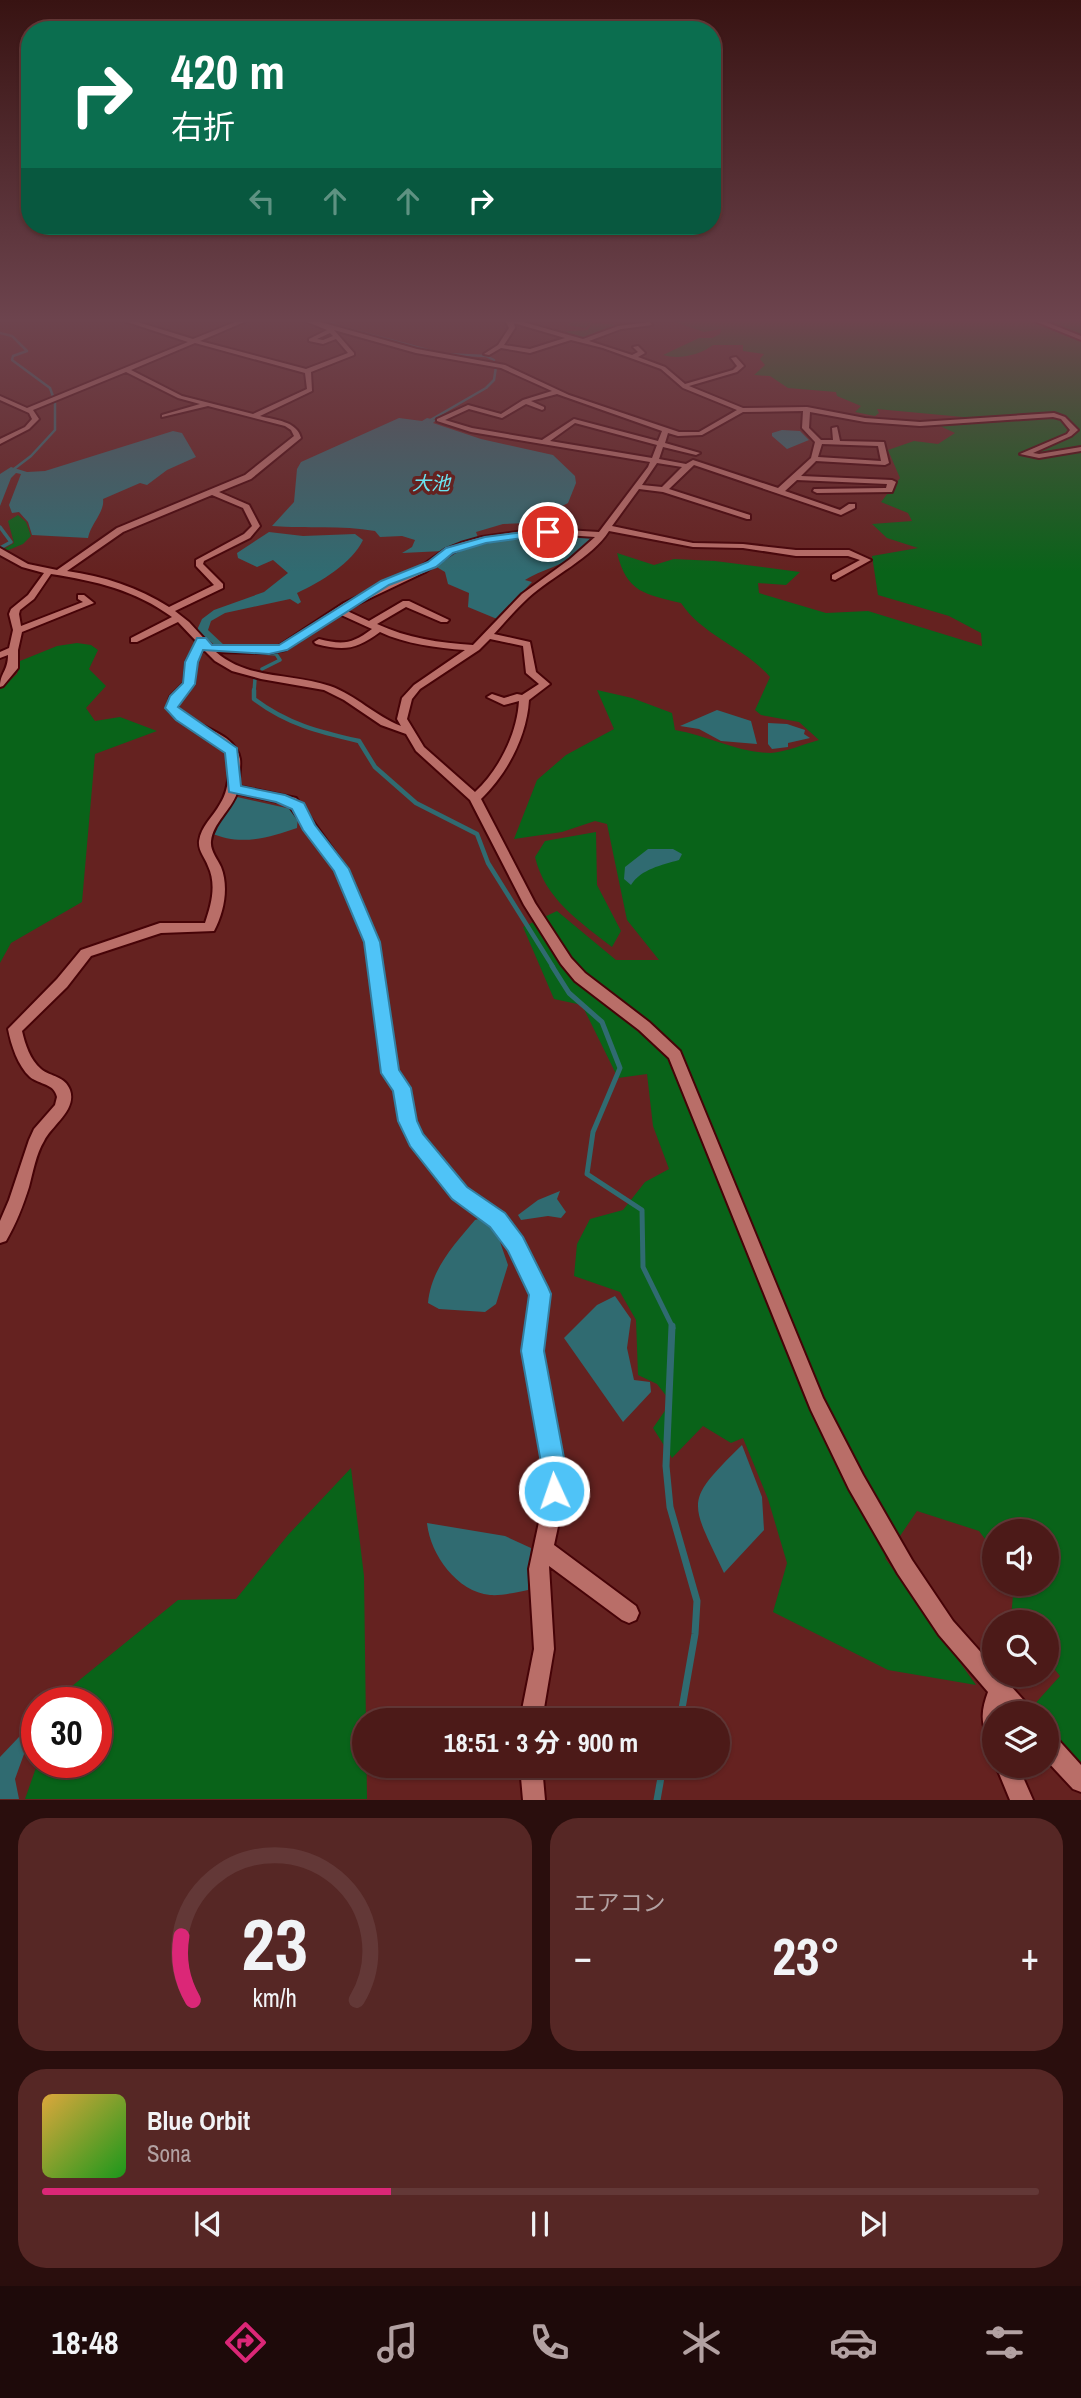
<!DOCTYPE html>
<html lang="ja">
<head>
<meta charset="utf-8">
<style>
  body { margin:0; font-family:"Archivo Narrow","Noto Sans JP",sans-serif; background:#562725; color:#f1f3f6; height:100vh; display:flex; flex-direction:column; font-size:26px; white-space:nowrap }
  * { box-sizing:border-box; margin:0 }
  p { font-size:23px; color:#b2a1a2 }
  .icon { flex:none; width:38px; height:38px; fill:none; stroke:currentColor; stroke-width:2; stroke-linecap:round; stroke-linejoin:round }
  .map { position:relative; height:1800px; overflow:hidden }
  .details { display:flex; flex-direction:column; gap:18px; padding:18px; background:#2a0e0d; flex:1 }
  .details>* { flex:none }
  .hud { position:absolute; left:21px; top:21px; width:700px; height:214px; border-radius:28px; box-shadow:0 2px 5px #0004,0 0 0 2px #633837; background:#0b6e4f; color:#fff; overflow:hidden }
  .buttons { position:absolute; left:982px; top:1519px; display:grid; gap:14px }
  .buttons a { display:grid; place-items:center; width:77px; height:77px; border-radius:50%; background:#4c1a18; box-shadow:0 2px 5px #0004,0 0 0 2px #633837; font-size:35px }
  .speed { position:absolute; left:21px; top:1687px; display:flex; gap:14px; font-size:35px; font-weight:700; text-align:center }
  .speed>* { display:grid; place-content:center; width:91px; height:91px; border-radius:50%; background:#4c1a18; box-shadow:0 2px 5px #0004,0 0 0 2px #633837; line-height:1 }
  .speed .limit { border:10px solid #d22; background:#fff; color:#111 }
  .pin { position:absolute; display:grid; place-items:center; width:60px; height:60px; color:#fff; margin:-30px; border:4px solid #fff; border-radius:50%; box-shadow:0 2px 7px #0007 }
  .me { position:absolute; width:77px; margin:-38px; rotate:357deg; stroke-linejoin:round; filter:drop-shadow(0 0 5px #0008) }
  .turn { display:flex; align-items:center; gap:24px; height:147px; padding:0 35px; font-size:32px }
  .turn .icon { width:91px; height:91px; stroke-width:2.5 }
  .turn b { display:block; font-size:49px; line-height:60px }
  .lanes { display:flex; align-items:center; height:66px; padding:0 35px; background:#0003; justify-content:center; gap:35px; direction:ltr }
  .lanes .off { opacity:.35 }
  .big { font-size:52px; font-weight:700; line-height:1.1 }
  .details .widget { flex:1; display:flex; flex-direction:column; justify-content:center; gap:10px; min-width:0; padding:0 24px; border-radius:28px; background:#562725 }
  .details .dial { align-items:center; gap:0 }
  .dial svg { height:182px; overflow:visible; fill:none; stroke:#633837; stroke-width:7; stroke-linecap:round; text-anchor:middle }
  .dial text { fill:#f1f3f6; stroke:none }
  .song { display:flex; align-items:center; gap:21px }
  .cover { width:84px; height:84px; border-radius:10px; background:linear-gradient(135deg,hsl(40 70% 55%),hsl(120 70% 35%)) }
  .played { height:7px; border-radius:4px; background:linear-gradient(90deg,#db2777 35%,#633837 35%) }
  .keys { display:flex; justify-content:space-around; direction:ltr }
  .heat { display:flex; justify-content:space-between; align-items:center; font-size:38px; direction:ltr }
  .details .tiles { flex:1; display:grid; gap:18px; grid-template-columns:1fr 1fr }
  .widget:last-child { grid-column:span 2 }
  .trip { position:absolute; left:352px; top:1708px; width:378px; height:70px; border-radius:35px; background:#4c1a18; box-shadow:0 2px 5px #0004,0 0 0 2px #633837; font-weight:700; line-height:70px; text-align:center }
  .dock { display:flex; height:112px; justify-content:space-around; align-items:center; background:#1e0a0a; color:#b2a1a2 }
  .dock .icon { width:49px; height:49px }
  .dock .on { color:#db2777 }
  .dock b { font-size:32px; color:#f1f3f6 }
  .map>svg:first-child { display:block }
</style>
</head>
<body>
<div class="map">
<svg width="1081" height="1800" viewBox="0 0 1081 1800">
  <rect width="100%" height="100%" fill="#652220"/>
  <!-- green -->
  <path fill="#096319" d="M573 320H593L592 323 620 325 584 340 558 332 588 330 591 324 585 328 568 325Z
    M669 320H1081V1763L1047 1724 1046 1713H1038L1032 1707 1060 1676 1047 1660 1046 1622H1015L1011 1618 1014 1584H1046V1531H994V1551L979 1531 917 1511 885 1558 976 1685 888 1670 773 1612 787 1563 768 1499 743 1438 731 1443 703 1426 672 1458 653 1428 671 1402 657 1384 638 1375 636 1320 620 1292 574 1276 577 1244 590 1219 623 1210 645 1182 669 1169 653 1126 647 1074 618 1078 582 1005 554 999 523 927 557 911 616 960H659L627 920 607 824 595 821 562 832 514 839 537 780 566 755 614 729 597 690 632 698 672 713 675 730C707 735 738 753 771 753 786 752 804 744 819 740L799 722 761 715 755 710 770 677C744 647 703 636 681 603 645 594 627 593 617 553L654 565 674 559 715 561 800 572 786 585 758 583 759 593 826 613 868 611 982 646 981 633 949 616 878 595 872 556 918 548 887 538 872 524 912 521 908 513 881 502 900 478 888 450 914 441 938 444 955 433 940 426 969 423 963 417 877 409 879 413 875 416 855 412 861 406 837 396 836 392 788 388 770 376 754 375 765 365 760 359 764 354 743 351V345H713C700 355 679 360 663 355L699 338H712L720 334 721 329 704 332Z
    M18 515 26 522 31 536 23 544 6 551 4 549 14 543 8 521Z
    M77 643 91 645 98 650 89 669 106 686 86 708 95 721 120 717 157 731 95 754 82 902 11 943 0 963V689L17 674 20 661 57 646Z
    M596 832 597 885 621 931 612 947C579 921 545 899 535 857L545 841Z
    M351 1468 364 1576 367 1799H25L38 1762H96V1703H58L61 1695 178 1600 236 1599 288 1535Z"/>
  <!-- water -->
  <path fill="#306b71" d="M399 418 422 421 427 418 436 420 433 423 481 439 553 455 575 476 576 483 568 503 528 523 503 524 476 532 479 540 443 551 402 553 412 547 415 540 402 536 380 537 375 531C341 525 307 529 272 526L294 502 297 469 301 462Z
    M782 430 800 431 809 440 787 449 772 436V433Z
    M173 431 182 433 196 457 167 470 147 485 140 483 103 499C105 512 91 523 88 538L32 535 28 522 19 512 12 513 9 505 21 474 16 473 11 478 0 506V474L11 467 27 472 45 471Z
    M269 532 303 536 355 534 363 540C352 563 321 582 297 593L301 602 298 604 290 599 225 613 211 621 208 630 225 646 217 647 197 630 202 619 214 610 264 592 288 573 273 560 257 567 238 558 237 553Z
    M544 534 592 535C583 562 545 567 525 580L532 582 497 619 468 607 469 593 448 584 445 572 435 566C466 540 505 539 544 534Z
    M717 710 751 721 757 744 721 741 699 729 680 726Z
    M768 723 787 724 805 730 804 734 810 738 788 743V747L772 749 768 744Z
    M237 797 291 809 298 815 297 828C269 838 239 846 211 833Z
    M648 849H673L682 854 679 860C662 865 641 869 631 885L624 879 625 867Z
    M560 1191 557 1199 566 1212 561 1218 548 1216 521 1220 518 1215 538 1200Z
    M482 1218 498 1236 508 1265 496 1304 485 1312 439 1309 428 1303C431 1269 454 1245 475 1220Z
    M615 1296 631 1319 627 1348 634 1380 650 1382 651 1392 623 1422 564 1338 597 1305Z
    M742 1445 762 1497 764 1530 724 1573C690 1500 683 1503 742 1445Z
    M427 1523 505 1536 531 1548 528 1590C517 1592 502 1596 490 1595 457 1592 430 1554 427 1523Z
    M37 1718 15 1779 19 1799H0V1757Z"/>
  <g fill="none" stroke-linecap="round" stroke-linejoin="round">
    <!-- stream-far4 -->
    <path stroke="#306b71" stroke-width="2.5" d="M327 320 341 327 435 352
      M0 333 12 336 27 351 13 356 12 360 50 388 55 402V430L31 456 10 472
      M443 354 486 356 494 360
      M427 422 486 388 494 380 496 367"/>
    <!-- stream-far3 -->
    <path stroke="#306b71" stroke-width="3.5" d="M0 527 11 542 0 548
      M262 653 276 654 280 660 262 669
      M254 692 255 679"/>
    <!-- stream-far2 -->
    <path stroke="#306b71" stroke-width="4.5" d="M254 690V699C287 724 319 732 359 741L375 767 416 803 477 834 488 863 553 967"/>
    <!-- stream-far1 -->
    <path stroke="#306b71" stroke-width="5" d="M552 966 569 993 602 1022 620 1068 593 1132 587 1174 642 1210 643 1267 673 1328"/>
    <!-- stream -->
    <path stroke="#306b71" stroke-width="7" d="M672 1326 666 1466 670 1507 697 1601 695 1634 680 1720
      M657 1800 663 1766"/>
    <defs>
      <path id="minor" d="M121 320H131L193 339 240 320H249L200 341 306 369 348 353 336 339 323 344 309 341V339L327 330 302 320H313L417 349 505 365 569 395 679 432H699L737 410 683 388 661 369 603 348 571 340 530 353 501 348 489 355 484 354 498 345 509 328 505 320H516L583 339 618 326 650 322 652 325 621 329 589 341 632 355 638 352 633 347 638 346 645 353 638 357 665 367 685 384 733 370 737 366 731 358 736 357 744 366 737 372 689 386 743 408 807 407 865 418 920 422 1054 413 1065 417 1078 430 1071 436 1033 453 1039 454 1081 447V451L1039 458 1020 454 1067 434 1070 430 1061 419 1053 417 920 426 865 422 810 412 809 428 821 440H833L832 428 837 427 840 441 884 442 889 463 885 465 816 461 801 476 892 480 896 482 892 492 817 493 813 491 814 489 886 488 887 484 797 480 785 491 840 510 849 504H855V508L841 515 694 465 669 489 750 515V519H747L663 492 639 489 612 526 693 543 743 544 796 550H849L871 560 835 580 832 579V575L860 560 848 556H796L743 548 693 547 609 531C592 558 552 576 528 598 516 609 505 622 494 634L530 642 536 672 550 684 529 700C527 736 507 774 481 799L535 903 571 958 585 973 649 1022 680 1051 823 1398 863 1475 912 1560 953 1621 994 1667V1675H1001L1028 1705 1031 1713H1006L1004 1711V1713H994V1736L986 1733C980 1718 983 1706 988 1692L939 1635 898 1574 849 1489 811 1410 669 1058 639 1030 575 981 561 964 524 905 470 800 416 751 406 734 381 725 344 700 324 690 261 679 232 671 215 661 203 649 196 662 194 684 179 700 177 708C192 728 235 730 240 759 241 767 239 777 238 786L296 798 347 869 378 942 397 1071 409 1088 415 1121 422 1135 464 1188 504 1215 522 1239 548 1294 542 1351 564 1474 562 1508 554 1545 636 1606 639 1613 636 1620 629 1623 622 1620 549 1566 554 1649 542 1720H520L534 1649 529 1569 542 1508 546 1474 524 1351 532 1294 510 1249 492 1225 454 1198 412 1145 401 1121 395 1090 383 1073 366 942 336 870 288 804 237 793C231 810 213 823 211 841 210 851 217 858 221 867 229 887 224 912 214 931L161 933 91 956 67 987 22 1031C25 1044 30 1060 41 1069 51 1077 65 1076 70 1090 77 1110 52 1125 44 1141 36 1154 33 1172 29 1187 23 1206 16 1224 6 1241L0 1243V1221L9 1200 29 1140 34 1129 55 1105 57 1097C54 1083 40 1085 30 1077 18 1066 11 1045 8 1029L57 979 81 950 160 923H205C211 905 217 885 208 866 205 857 198 851 199 841 201 826 213 817 220 804 226 795 228 784 229 773 229 766 230 759 227 752 216 733 183 731 167 708L170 697 184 683 186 662 197 642 178 622 137 642H131V638L172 617C135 590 96 581 51 574L34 599 20 610 19 614 21 626 83 602 78 599V595H84L94 603 22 632 18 650V668L3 686 0 687C0 673 8 671 8 655L0 658V652L9 648 13 630 9 614 11 609 28 595 44 573 22 567 0 555V548L28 564 57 570 117 528 245 475 294 436 291 430 285 426 208 406 162 417V415L200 404 178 398 126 372 33 410 39 419 29 429 0 444V439L25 427 32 419 29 413 0 400V396L27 408 188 342ZM514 323 565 338 530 349 504 345 515 328ZM334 330 416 353 501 368 552 391 523 400 501 414 468 405 437 419V421L471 432 650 462 648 467 599 532 566 530 524 531 482 537 461 543 446 549 419 568 344 603 279 646H211L189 622 175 611 223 588V584L203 564 204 561 250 538 260 526 249 505 219 492 251 479 301 438C297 421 275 420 260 416L312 391 311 372 354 355V353ZM330 333 333 336 323 340 317 339ZM195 343 305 373 307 389 253 414 182 396 131 370ZM557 394 662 431 658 441 574 419 542 440 472 428 445 420 469 409 502 418 526 404 542 410 544 409V407L531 401ZM803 411 802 428 815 442 811 458 778 488 693 460 686 464 659 459 663 447 696 455 700 453 665 443 668 433 678 436 702 435 743 412ZM575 423 657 445 652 458 550 441ZM822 444 878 446 881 461 818 457ZM657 463 682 467 662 487 642 485ZM212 495 243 508 252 526 244 534 196 560V566L214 585 169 607C138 587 103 576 67 571L123 532ZM566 535 595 537 570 559 522 594 473 645C440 643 407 638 377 624L406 607 441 622H447L449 620 409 601H403L369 621 345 610 425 572 452 553 467 546 502 538ZM339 614 372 629C352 644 343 645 319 639L314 642 316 644C344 651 356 650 380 632 405 644 437 648 465 650L414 685 402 698 397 719 401 726C375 716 356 695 330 686 292 673 248 680 216 652L269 653 285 650ZM490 639 523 646 526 673 539 684 522 695 517 694 504 698 492 694 487 697 504 705 519 701C517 734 499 770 475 792L424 747 407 719 412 699 420 689 479 650Z
        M1032 320H1041L1081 336V340Z
        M1046 1732 1054 1735 1081 1765V1792L1073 1789 1046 1760Z
        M520 1766H542L545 1800H523Z
        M996 1766H1018L1033 1800H1010Z"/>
    </defs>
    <!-- minor casing -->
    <use href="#minor" stroke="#460307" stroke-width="4"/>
    <!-- minor -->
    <use href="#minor" fill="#b96e68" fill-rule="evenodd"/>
  </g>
  <!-- sky -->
  <linearGradient id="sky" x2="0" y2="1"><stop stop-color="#381312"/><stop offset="0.56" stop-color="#6d444e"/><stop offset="1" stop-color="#6d444e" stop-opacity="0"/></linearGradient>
  <rect width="1081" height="572" fill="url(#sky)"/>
  <!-- route -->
  <path fill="#4fc3f7" stroke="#337fa1" stroke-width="2" d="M548 529 552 530V534L486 543 453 553 436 567 389 585 287 650 269 654 203 650 198 662 195 684 178 707 237 748 241 786 285 795 304 803 315 825 349 869 380 942 399 1070 411 1088 417 1121 423 1134 467 1187 505 1213 523 1237 548 1287 551 1294 544 1351 567 1474 562 1500 554 1504 545 1500 541 1491 543 1474 521 1351 529 1295 508 1251 490 1227 452 1199 410 1146 398 1121 393 1091 381 1073 364 942 334 871 303 830 292 809 276 802 229 792 225 753 176 720 165 708 170 696 183 683 185 662 197 638H206L212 645H279L381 581 428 562 446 548 485 537Z"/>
  <g text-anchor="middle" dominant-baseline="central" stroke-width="7" stroke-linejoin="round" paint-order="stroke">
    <!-- far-water labels -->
    <g font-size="19" font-style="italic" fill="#6ae4f1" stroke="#652220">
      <text x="431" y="483">大池</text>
    </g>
  </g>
</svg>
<div class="buttons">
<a><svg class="icon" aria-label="sound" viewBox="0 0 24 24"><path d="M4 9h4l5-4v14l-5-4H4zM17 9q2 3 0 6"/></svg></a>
<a><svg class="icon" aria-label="search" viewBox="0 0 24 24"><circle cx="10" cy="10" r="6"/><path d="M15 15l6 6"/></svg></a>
<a><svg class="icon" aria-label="layers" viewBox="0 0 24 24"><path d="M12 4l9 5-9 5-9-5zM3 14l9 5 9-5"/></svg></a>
</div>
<div class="speed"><div class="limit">30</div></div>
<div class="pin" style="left:548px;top:532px;background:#d93025"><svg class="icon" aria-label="arrive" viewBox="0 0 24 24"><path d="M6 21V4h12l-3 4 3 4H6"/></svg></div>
<svg class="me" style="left:554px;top:1491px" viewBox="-20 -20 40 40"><circle r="17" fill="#4fc3f7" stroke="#fff" stroke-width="3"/><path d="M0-11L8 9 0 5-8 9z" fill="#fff"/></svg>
<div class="trip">18:51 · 3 分 · 900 m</div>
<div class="hud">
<div class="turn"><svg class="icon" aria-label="right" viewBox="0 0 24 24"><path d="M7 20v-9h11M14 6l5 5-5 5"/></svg><div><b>420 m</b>右折</div></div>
<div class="lanes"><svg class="icon off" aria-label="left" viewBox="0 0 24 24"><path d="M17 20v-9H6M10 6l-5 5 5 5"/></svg><svg class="icon off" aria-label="ahead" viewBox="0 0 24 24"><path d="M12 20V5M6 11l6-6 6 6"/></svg><svg class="icon off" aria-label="ahead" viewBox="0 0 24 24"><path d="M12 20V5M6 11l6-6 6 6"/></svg><svg class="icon" aria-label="right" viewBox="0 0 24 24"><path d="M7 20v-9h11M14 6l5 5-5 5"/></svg></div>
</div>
</div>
<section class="details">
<div class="tiles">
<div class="widget dial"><svg viewBox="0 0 100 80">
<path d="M14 69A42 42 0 1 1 86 69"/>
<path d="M14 69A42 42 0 0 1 9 41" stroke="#db2777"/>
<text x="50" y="56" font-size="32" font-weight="700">23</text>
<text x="50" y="72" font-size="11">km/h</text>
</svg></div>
<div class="widget"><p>エアコン</p>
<div class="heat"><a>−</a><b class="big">23°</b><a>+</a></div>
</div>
<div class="widget">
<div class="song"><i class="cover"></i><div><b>Blue Orbit</b><p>Sona</p></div></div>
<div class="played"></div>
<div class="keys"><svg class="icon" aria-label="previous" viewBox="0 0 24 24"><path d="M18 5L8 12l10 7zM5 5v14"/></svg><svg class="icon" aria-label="pause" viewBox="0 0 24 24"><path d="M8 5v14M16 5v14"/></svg><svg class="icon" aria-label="next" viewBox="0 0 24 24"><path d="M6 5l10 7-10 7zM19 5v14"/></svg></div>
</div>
</div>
</section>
<nav class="dock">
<b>18:48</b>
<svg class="icon on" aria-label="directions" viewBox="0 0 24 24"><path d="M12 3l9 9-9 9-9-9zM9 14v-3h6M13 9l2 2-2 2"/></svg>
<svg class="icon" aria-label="music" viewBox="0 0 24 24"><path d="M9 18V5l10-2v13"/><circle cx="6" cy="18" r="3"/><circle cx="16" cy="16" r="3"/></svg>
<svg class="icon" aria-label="phone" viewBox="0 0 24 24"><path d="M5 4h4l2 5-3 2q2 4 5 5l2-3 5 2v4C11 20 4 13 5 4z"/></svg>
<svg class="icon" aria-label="climate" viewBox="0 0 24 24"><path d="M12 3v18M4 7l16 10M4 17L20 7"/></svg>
<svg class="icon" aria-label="car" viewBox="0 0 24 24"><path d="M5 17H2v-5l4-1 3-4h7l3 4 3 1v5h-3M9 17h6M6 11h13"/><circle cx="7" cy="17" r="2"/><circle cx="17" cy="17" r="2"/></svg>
<svg class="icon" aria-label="filters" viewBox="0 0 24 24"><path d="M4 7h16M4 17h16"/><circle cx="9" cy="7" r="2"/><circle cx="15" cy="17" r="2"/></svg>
</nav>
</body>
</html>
